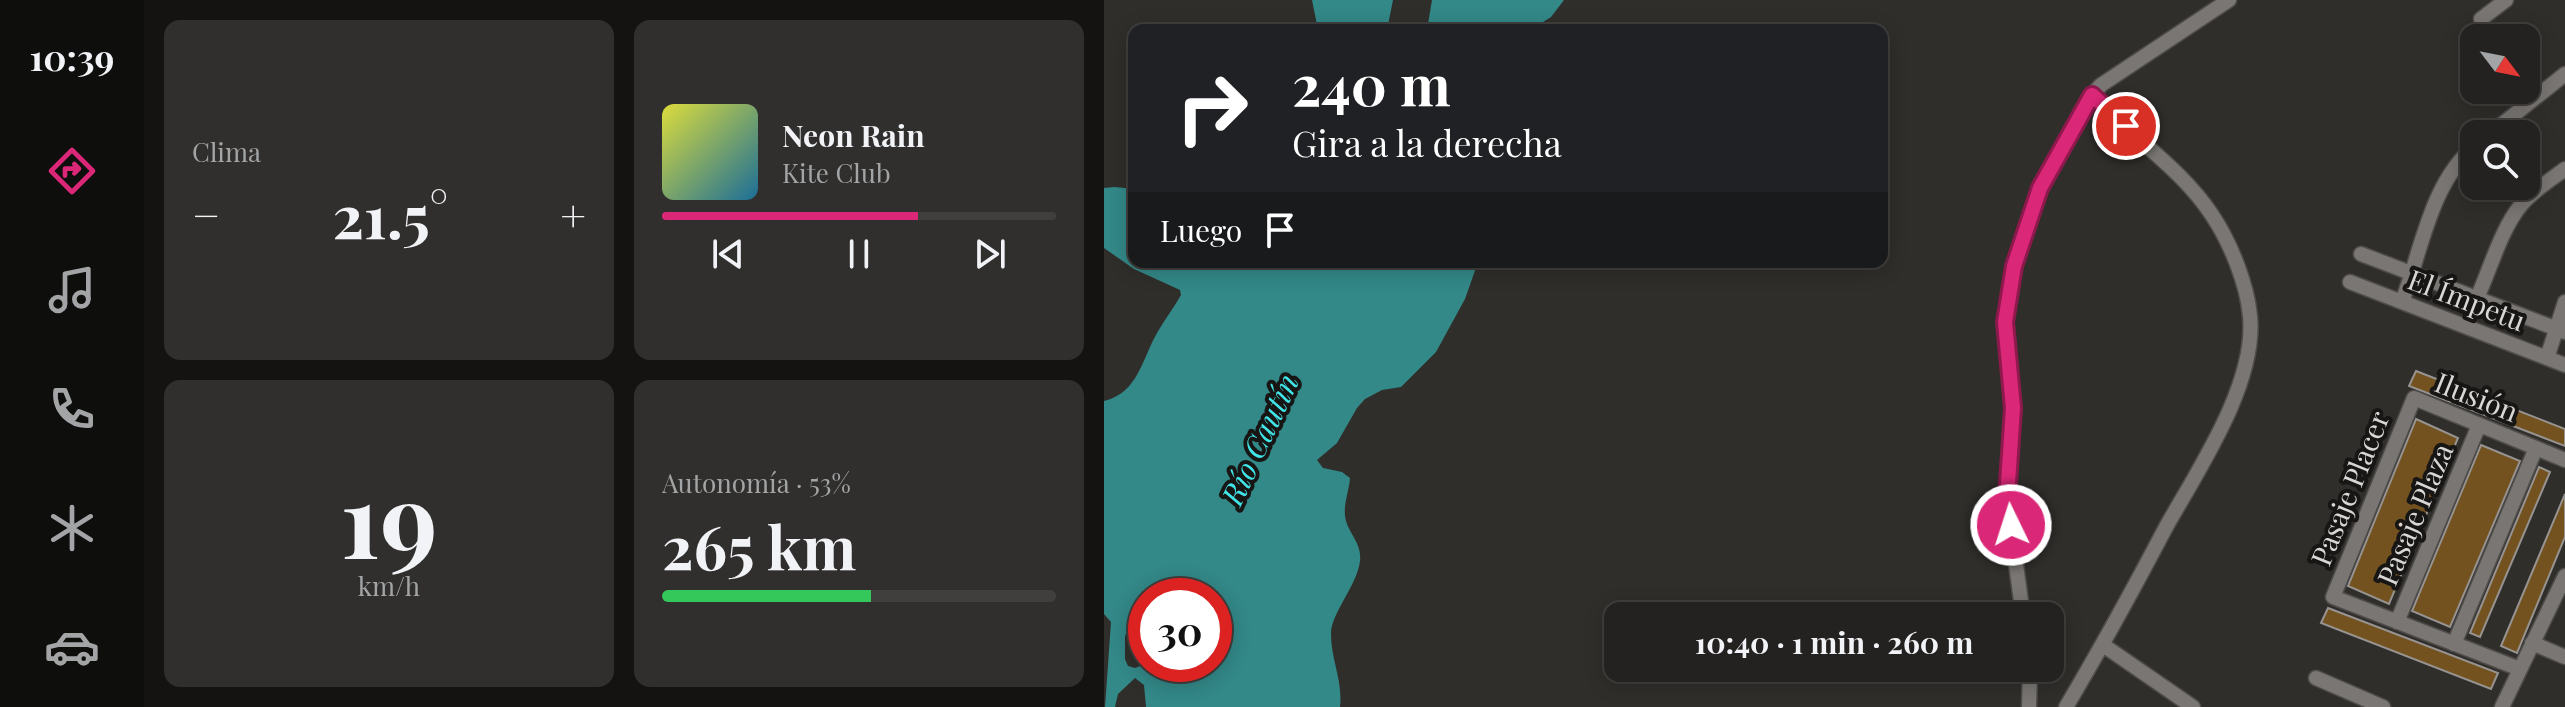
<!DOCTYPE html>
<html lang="es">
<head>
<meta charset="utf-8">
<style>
  body { margin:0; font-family:"Playfair Display",serif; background:#302f2d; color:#f1f3f6; height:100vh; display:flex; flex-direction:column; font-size:30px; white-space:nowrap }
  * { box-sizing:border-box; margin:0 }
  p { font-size:26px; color:#a3a4a5 }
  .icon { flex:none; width:44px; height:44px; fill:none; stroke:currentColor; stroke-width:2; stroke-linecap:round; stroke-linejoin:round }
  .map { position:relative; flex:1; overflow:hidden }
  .drawer { display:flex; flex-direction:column; gap:20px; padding:20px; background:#141312; width:960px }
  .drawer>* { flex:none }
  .banner { position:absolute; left:24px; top:24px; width:760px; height:244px; border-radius:16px; box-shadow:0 4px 20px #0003,0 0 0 2px #413f3e; background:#202124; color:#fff; overflow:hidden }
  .needle { width:52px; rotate:122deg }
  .fabs { position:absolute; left:1356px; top:24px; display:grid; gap:16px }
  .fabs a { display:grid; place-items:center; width:80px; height:80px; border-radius:16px; background:#242220; box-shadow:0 4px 20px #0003,0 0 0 2px #413f3e; font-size:40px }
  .speed { position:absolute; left:24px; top:578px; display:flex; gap:16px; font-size:40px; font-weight:700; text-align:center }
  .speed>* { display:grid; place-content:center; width:104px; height:104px; border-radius:50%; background:#242220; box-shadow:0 4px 20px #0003,0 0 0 2px #413f3e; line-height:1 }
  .speed .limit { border:12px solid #d22; background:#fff; color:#111 }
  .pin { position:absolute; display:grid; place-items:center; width:68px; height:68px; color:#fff; margin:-34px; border:4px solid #fff; border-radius:50%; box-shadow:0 2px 8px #0007 }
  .me { position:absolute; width:88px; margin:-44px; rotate:356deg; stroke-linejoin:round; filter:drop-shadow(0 0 6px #0008) }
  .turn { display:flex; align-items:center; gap:28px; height:168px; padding:0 32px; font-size:36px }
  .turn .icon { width:104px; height:104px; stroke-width:2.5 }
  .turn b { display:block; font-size:56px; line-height:68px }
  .then { display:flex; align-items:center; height:76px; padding:0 32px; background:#0003; gap:16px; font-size:30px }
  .big { font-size:60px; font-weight:700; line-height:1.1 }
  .drawer .tile { flex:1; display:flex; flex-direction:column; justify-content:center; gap:12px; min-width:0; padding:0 28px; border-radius:16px; background:#302f2d }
  .drawer .dial { align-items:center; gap:0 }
  .dial b { font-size:104px; line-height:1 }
  .song { display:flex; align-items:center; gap:24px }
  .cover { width:96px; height:96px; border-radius:12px; background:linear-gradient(135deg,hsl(60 70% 55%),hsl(200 70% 35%)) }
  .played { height:8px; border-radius:4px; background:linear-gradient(90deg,#db2777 65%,#413f3e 65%) }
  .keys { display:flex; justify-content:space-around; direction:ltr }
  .heat { display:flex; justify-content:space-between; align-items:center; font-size:44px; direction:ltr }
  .charge { height:12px; border-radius:6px; background:linear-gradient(90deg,#34c759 53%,#413f3e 0) }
  .drawer .tiles { flex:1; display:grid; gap:20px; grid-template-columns:repeat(2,1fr) }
  .trip { position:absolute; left:500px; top:602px; width:460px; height:80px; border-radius:16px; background:#242220; box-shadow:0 4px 20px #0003,0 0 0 2px #413f3e; font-weight:700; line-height:80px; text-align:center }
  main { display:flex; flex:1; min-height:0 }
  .tabs { display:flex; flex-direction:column; width:144px; justify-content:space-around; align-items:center; background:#0e0e0d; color:#a3a4a5 }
  .tabs .icon { width:56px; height:56px }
  .tabs .active { color:#db2777 }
  .tabs b { font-size:36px; color:#f1f3f6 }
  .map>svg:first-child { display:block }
</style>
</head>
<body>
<main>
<nav class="tabs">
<b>10:39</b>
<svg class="icon active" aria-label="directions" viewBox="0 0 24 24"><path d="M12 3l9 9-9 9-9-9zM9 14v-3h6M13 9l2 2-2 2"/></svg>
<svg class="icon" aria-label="music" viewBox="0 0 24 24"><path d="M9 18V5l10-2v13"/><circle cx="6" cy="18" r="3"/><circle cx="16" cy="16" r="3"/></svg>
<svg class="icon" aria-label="phone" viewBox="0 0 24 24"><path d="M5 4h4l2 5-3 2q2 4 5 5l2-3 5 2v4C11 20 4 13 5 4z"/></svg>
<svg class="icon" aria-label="climate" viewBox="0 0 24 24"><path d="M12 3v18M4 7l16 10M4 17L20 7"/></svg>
<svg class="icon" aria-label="car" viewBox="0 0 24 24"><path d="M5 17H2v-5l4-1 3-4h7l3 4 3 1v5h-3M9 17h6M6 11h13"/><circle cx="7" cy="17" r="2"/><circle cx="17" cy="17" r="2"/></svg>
</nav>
<section class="drawer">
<div class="tiles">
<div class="tile"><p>Clima</p>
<div class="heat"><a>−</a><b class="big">21.5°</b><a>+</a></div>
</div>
<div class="tile">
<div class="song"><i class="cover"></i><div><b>Neon Rain</b><p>Kite Club</p></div></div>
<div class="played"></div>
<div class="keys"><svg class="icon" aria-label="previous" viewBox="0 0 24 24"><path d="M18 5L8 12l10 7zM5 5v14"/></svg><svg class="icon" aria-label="pause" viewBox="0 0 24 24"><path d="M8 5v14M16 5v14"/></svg><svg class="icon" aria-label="next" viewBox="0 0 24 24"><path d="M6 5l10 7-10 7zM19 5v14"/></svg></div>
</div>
<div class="tile dial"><b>19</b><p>km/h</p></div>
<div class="tile"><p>Autonomía · 53%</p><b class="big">265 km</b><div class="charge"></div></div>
</div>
</section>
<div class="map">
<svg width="1461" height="707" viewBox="0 0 1461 707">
  <rect width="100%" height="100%" fill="#302e2b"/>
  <!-- water -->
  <path fill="#388" fill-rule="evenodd" d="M208 0H289L283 30H214Z
    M328 0H460L447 17 439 22 417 25 413 30H323Z
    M11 187 30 189V262H374L361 299 332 352 297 387 278 390 261 399 253 408 233 443 213 460 219 468 238 472 246 478C245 492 238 507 242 521 246 535 258 544 256 561 253 586 227 613 227 634 227 660 239 681 236 707H42L40 685 31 678 14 694 11 707H1L7 622 0 614V401C34 393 38 359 53 333 60 320 70 308 77 295L76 290 30 269 0 248V188ZM45 595 110 596V664H42V646L38 651 41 658 39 665 31 668 24 666 21 659V636L32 617 37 598Z"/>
  <!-- building -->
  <path fill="#73521f" stroke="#969390" stroke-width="2" d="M1312 371 1461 429V446L1305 386Z
    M1312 419 1354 438 1285 604 1244 586Z
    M1377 445 1416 461 1346 627 1308 611Z
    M1435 467 1446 472 1376 637 1366 633Z
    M1461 494V537L1413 653 1397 646Z
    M1224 608 1394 673 1387 689 1217 623Z"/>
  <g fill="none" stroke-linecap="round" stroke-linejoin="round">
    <defs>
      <path id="minor" d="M1377 19 1402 0
        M1386 134 1461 74
        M1257 254 1461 332
        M1246 282 1461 365
        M1373 298C1386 270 1397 229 1417 205 1429 191 1446 180 1461 169
        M1298 302C1317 252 1327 182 1370 147
        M1443 358 1461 302
        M919 616 903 498 909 408 901 322 910 266 936 188 988 95 997 85 1125 0
        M1293 622 1375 425
        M1428 643 1461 657
        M1350 644 1432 448
        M999 645 1089 707
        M1416 669 1229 597 1310 398 1461 460
        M1212 678 1279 707
        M925 707 926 668
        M962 707C997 648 1030 588 1062 527 1094 470 1153 383 1146 316 1143 283 1126 242 1108 215 1076 167 1027 137 988 95
        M1398 707 1461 576"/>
    </defs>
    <!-- minor casing -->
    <use href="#minor" stroke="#4e4c4a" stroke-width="17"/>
    <!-- minor -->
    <use href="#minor" stroke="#797673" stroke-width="14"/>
  </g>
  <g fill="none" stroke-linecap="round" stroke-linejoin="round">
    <defs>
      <path id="route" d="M907 525 903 498 909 408 901 322 910 266 936 188 988 95 1022 126"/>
    </defs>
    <!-- route casing -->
    <use href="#route" stroke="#8e194d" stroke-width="20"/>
    <!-- route -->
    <use href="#route" stroke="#db2777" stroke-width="14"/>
  </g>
  <g text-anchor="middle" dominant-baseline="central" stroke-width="8" stroke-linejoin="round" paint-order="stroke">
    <!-- street labels -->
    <g font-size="28" fill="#d9d7d5" stroke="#171615">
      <text transform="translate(1363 299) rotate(21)">El Ímpetu</text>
      <text transform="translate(1373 396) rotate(22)">Ilusión</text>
      <text transform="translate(1245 488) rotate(-68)">Pasaje Placer</text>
      <text transform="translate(1310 514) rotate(-67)">Pasaje Plaza</text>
    </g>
    <!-- water labels -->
    <g font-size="30" font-style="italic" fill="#41e5e7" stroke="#171615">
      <text transform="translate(155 439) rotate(-65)">Río Cautín</text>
    </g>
  </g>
</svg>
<div class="fabs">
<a><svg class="needle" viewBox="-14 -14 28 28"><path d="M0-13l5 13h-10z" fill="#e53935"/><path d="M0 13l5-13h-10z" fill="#a3a4a5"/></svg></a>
<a><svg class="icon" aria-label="search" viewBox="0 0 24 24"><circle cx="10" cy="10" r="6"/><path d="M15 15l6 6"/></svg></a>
</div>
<div class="speed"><div class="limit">30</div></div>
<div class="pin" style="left:1022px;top:126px;background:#d93025"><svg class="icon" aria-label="arrive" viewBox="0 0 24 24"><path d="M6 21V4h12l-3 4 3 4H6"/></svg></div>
<svg class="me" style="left:907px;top:525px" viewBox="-20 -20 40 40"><circle r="17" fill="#db2777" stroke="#fff" stroke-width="3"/><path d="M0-11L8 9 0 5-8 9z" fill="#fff"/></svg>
<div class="trip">10:40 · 1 min · 260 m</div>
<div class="banner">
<div class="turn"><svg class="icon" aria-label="right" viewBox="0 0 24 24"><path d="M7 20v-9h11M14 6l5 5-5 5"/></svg><div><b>240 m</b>Gira a la derecha</div></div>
<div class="then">Luego<svg class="icon" aria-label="arrive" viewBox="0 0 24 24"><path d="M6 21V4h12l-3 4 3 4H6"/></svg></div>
</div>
</div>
</main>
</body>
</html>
